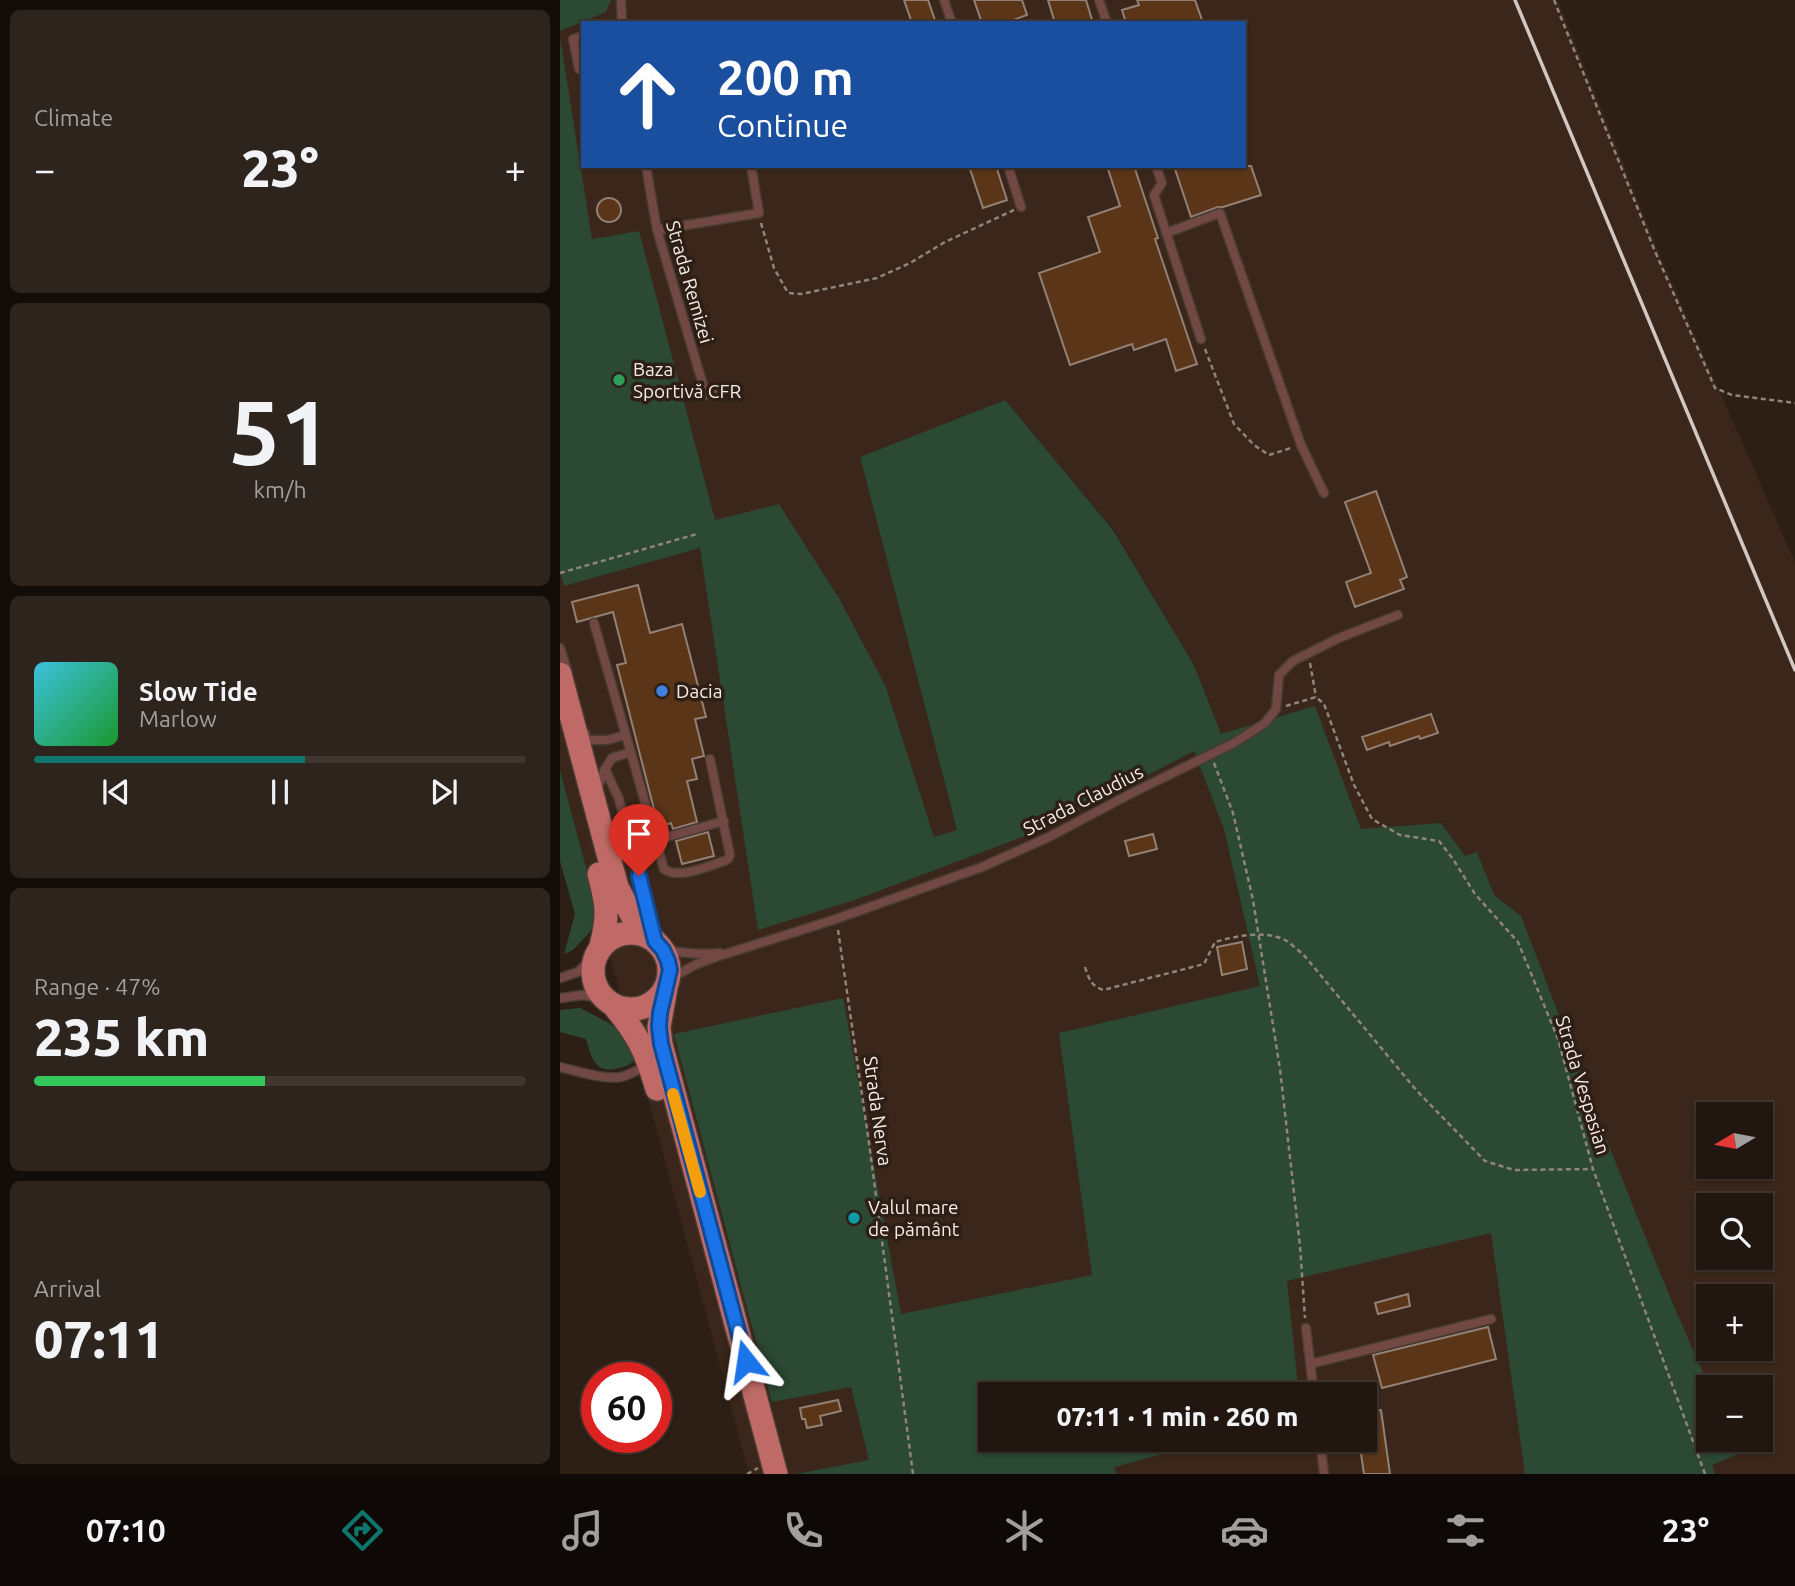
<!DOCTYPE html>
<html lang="en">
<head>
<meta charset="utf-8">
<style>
  body { margin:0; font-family:Ubuntu,sans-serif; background:#2e241e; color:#f1f3f6; height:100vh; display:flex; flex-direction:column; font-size:26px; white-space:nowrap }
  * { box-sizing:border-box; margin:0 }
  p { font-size:23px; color:#a29f9f }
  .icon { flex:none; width:38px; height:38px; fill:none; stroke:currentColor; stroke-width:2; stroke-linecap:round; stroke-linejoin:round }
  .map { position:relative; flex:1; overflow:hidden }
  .sheet { display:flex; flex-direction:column; gap:10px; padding:10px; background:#130d09; width:560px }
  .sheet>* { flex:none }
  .banner { position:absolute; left:21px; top:21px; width:665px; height:147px; border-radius:0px; box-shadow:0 2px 5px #0004,0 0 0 2px #3f3630; background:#1a4fa0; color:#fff; overflow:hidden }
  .needle { width:46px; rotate:260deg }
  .controls { position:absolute; left:1136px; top:1102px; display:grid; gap:14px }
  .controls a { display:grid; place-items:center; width:77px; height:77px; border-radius:0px; background:#221710; box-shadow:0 2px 5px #0004,0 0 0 2px #3f3630; font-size:35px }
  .speed { position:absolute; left:21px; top:1362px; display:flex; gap:14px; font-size:35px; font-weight:700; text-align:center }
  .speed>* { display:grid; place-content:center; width:91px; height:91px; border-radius:50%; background:#221710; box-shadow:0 2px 5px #0004,0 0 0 2px #3f3630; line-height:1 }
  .speed .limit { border:10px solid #d22; background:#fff; color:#111 }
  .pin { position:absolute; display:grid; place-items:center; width:60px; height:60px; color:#fff; margin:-72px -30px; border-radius:50% 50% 50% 0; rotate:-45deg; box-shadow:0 0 7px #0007 }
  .pin .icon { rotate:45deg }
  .me { position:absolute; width:77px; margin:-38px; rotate:345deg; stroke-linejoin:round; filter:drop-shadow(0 0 5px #0008) }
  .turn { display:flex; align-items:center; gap:24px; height:147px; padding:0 21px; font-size:32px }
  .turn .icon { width:91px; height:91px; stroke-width:2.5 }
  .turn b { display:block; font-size:49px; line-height:60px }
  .big { font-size:52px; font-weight:800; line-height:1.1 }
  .sheet .card { flex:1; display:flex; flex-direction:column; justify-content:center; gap:10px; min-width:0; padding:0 24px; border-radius:10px; background:#2e241e }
  .sheet .dial { align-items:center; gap:0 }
  .dial b { font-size:91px; line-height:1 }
  .song { display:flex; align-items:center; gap:21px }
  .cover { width:84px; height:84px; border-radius:10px; background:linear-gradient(135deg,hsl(190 70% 55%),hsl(130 70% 35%)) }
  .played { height:7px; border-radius:4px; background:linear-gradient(90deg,#0f766e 55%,#3f3630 55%) }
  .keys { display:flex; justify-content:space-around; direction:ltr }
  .heat { display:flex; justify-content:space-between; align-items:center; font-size:38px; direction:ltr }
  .charge { height:10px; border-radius:5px; background:linear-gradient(90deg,#34c759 47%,#3f3630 0) }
  .trip { position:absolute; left:418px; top:1382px; width:399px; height:70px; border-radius:0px; background:#221710; box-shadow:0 2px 5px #0004,0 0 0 2px #3f3630; font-weight:800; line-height:70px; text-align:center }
  .menu { display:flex; height:112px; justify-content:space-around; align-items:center; background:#0e0906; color:#a29f9f }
  .menu .icon { width:49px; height:49px }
  .menu .on { color:#0f766e }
  .menu b { font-size:32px; color:#f1f3f6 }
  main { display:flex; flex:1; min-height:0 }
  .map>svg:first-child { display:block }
</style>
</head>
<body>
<main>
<section class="sheet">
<div class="card"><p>Climate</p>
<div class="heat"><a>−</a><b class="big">23°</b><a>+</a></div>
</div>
<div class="card dial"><b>51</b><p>km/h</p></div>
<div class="card">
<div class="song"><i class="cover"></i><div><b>Slow Tide</b><p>Marlow</p></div></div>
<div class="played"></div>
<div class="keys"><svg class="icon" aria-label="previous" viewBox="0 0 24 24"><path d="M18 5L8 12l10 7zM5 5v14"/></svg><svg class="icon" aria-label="pause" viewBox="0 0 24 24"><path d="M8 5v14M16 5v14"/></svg><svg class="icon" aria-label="next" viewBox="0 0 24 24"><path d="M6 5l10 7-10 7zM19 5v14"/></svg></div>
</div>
<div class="card"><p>Range · 47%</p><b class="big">235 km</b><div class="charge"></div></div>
<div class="card"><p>Arrival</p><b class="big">07:11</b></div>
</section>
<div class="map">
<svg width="1235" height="1474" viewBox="0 0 1235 1474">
  <rect width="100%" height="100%" fill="#2d1f16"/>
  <!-- built -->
  <path fill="#3a261a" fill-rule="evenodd" d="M0 0H998L1102 260 1235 562V1474H189L0 770ZM23 23H684V166H23ZM445 401 554 530 634 665 484 829 295 900 326 687 374 837 397 831 300 457ZM1148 1115H1200V1167H1148ZM1148 1206H1200V1258H1148ZM1148 1297H1200V1349H1148ZM1148 1388H1200V1440H1148ZM430 1395H805V1440H430Z"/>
  <!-- green -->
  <path fill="#2c4934" d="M0 0H51L46 12 0 31Z
    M0 37 32 239 79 231 155 520 219 504 280 600 326 687 374 837 397 830 300 457 445 400 553 530 634 665 661 734 755 706 801 829 881 823 905 856 917 852 934 895 961 916C1022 1074 1080 1234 1150 1388H1148V1440H1174L1180 1453 1152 1465 1155 1474H965L931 1233 727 1281 739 1395H430V1440H653L555 1467 556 1474H236L309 1460 291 1387 212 1402 114 1034 283 998 341 1314 532 1275 499 1033 700 986 664 829 634 751 484 829 295 900 198 930 140 548 4 586 0 572Z
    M0 770 37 908 30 932 13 950 4 954 15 914 0 861Z
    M20 1008 49 1023 73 1042 76 1059C69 1066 63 1067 55 1069 34 1073 31 1055 26 1039L0 1032V1010Z"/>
  <!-- building -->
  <path fill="#5b3518" stroke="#938176" stroke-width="2" d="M344 0H368L376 23H352Z
    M414 0H462L467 15 445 23H422Z
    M488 0H526L533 23H495Z
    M577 0H635L643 23H566L562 10 579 5Z
    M409 166H436L447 200 423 208Z
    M547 166H574L598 238 595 239 637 364 616 371 606 339 574 350 572 344 510 365 479 273 540 252 528 217 560 206Z
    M614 166H691L701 195 663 207H658L631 217Z
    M37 210a12 12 0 1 1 24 0a12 12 0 1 1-24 0Z
    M816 491 847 577 840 580 844 589 795 607 786 582 811 573 785 502Z
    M78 585 90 633 122 624 146 717 135 719 144 756 132 759 137 779 127 781 137 822 113 829 111 823 99 827 97 821 57 665 66 663 53 612 17 622 12 602Z
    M871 714 878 733 860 739 859 736 830 746 829 742 807 750 802 737Z
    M148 832 154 856 122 864 116 841Z
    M593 834 597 849 569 856 565 841Z
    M682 942 687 969 662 975 657 947Z
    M848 1294 850 1306 818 1314 815 1303Z
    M928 1327 936 1359 822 1388 813 1355Z
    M278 1400 281 1411 260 1416 262 1425 247 1428 245 1419H242L240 1408Z
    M821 1410 830 1474H804L799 1440H805V1412Z"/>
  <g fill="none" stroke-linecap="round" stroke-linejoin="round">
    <defs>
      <path id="service" d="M61 0 62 23
        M384 0 392 23
        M539 0 547 23
        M23 36 13 39 19 69 23 68
        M86 166 97 230 146 395 155 390
        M448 166 461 207
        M596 166 602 183 594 195 641 339
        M97 230 199 213 191 166
        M606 233 660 213 741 445 764 493
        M34 623 104 869C118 880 148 866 164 861L168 859 170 855 150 759
        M0 648 8 673
        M25 733 27 740H47L66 735
        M45 769 59 799 92 928
        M37 789 45 769 52 758 71 752
        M96 840 164 821
        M103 950C123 953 140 955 160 953
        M0 978 18 972 35 956
        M109 979 137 964 156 957 276 919 422 867 489 837 572 793 674 743 705 723 716 709 719 675 733 661 779 638 838 615
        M0 998 23 995 45 999
        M0 1067C17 1071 44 1080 61 1077 70 1075 79 1069 87 1065
        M746 1328 754 1395
        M750 1364 931 1319
        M760 1440 764 1474"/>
      <path id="primary" d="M0 674 57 887 75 921 95 941
        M39 874C47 905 49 914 41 946
        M33 971a38 38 0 1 1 76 0a38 38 0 1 1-76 0Z
        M106 988 99 1027 101 1044 216 1474
        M54 1006C79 1036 86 1052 97 1089"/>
    </defs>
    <!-- service casing -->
    <use href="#service" stroke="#493c33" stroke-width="11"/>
    <!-- primary casing -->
    <use href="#primary" stroke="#493c33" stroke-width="26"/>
    <!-- path -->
    <path stroke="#90847c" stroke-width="2.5" stroke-dasharray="5 3.5" stroke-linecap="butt" d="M994 0 1094 249 1155 388 1172 395 1235 403
      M201 223 214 268 228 293 241 294 317 278 350 263 385 242 454 210
      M645 349 674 424 694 445 709 455 731 448
      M0 573 137 534
      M750 663 756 697
      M726 706 756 697 764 704 794 785 812 819 840 835 879 841 893 859 915 894 958 942 998 1039 1033 1169 1145 1474
      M654 763 673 813 693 900 720 1069 740 1246 745 1318
      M278 930 309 1143 353 1474
      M525 967C529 979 531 986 543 990L644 964 655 942C675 936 706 930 725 940 731 943 737 950 743 954L857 1091 925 1161 954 1170 1033 1169
      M187 1474 198 1468"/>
    <!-- service -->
    <use href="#service" stroke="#724845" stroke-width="8"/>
    <!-- primary -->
    <use href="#primary" stroke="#c06a67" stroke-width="23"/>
    <!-- rail -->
    <path stroke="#d3c8c1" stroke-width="3.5" d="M955 0 1235 670"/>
  </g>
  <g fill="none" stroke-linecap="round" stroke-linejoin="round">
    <defs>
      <path id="route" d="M79 876 95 941 103 950 108 961 110 970 100 1013 99 1027 101 1044 186 1361"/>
    </defs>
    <!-- route casing -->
    <use href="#route" stroke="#114b97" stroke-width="18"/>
    <!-- route -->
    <use href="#route" stroke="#1a73e8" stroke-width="12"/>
    <!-- slow -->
    <path stroke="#f59e0b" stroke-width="12" d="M113 1094 140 1192"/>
  </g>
  <!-- markers -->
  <circle fill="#2e9e5b" stroke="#2d1f16" stroke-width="2.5" cx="59" cy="380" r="7"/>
  <circle fill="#3f7fe0" stroke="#2d1f16" stroke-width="2.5" cx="102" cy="691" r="7"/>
  <circle fill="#0f9aa8" stroke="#2d1f16" stroke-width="2.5" cx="294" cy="1218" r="7"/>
  <g text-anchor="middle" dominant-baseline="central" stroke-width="7" stroke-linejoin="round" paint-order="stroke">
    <!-- street labels -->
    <g font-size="19" fill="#f6ebe5" stroke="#2d1f16">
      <text transform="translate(130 282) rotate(74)">Strada Remizei</text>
      <text transform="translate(523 800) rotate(-27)">Strada Claudius</text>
      <text transform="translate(1023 1085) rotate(73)">Strada Vespasian</text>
      <text transform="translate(318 1111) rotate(82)">Strada Nerva</text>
    </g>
    <!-- poi labels -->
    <g font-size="19" fill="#f6ebe5" stroke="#2d1f16" text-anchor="start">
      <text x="73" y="369">Baza<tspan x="73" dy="22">Sportivă CFR</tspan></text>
      <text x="116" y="691">Dacia</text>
      <text x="308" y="1207">Valul mare<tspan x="308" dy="22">de pământ</tspan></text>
    </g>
  </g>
</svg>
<div class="controls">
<a><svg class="needle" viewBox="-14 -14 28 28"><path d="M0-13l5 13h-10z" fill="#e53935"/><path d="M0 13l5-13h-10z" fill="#a29f9f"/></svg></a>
<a><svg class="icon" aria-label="search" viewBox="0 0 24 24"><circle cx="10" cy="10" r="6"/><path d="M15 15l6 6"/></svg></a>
<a>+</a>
<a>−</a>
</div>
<div class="speed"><div class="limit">60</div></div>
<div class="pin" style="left:79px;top:876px;background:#d93025"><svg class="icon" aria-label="arrive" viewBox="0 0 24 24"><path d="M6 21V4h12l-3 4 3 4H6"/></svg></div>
<svg class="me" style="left:186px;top:1361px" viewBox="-20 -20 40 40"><path d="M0-17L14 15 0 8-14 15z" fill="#1a73e8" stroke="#fff" stroke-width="4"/></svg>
<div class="trip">07:11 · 1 min · 260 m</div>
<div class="banner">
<div class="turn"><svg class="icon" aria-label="ahead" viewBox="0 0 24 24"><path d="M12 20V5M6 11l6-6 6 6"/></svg><div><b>200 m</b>Continue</div></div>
</div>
</div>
</main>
<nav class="menu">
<b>07:10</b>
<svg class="icon on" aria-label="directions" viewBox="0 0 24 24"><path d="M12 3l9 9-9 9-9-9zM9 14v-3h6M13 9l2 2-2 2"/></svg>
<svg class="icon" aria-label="music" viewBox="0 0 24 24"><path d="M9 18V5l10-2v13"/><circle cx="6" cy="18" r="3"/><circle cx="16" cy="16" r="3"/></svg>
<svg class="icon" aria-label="phone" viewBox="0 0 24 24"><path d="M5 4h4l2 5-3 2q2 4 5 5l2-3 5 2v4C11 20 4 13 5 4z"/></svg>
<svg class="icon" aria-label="climate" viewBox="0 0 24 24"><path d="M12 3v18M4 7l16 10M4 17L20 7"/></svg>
<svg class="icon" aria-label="car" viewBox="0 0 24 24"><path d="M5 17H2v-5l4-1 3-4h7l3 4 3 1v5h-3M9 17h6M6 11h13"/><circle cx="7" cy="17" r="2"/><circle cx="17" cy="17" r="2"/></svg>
<svg class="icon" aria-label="filters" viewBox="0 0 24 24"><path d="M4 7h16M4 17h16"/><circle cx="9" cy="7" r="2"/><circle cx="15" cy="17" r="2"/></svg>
<b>23°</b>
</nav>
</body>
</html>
